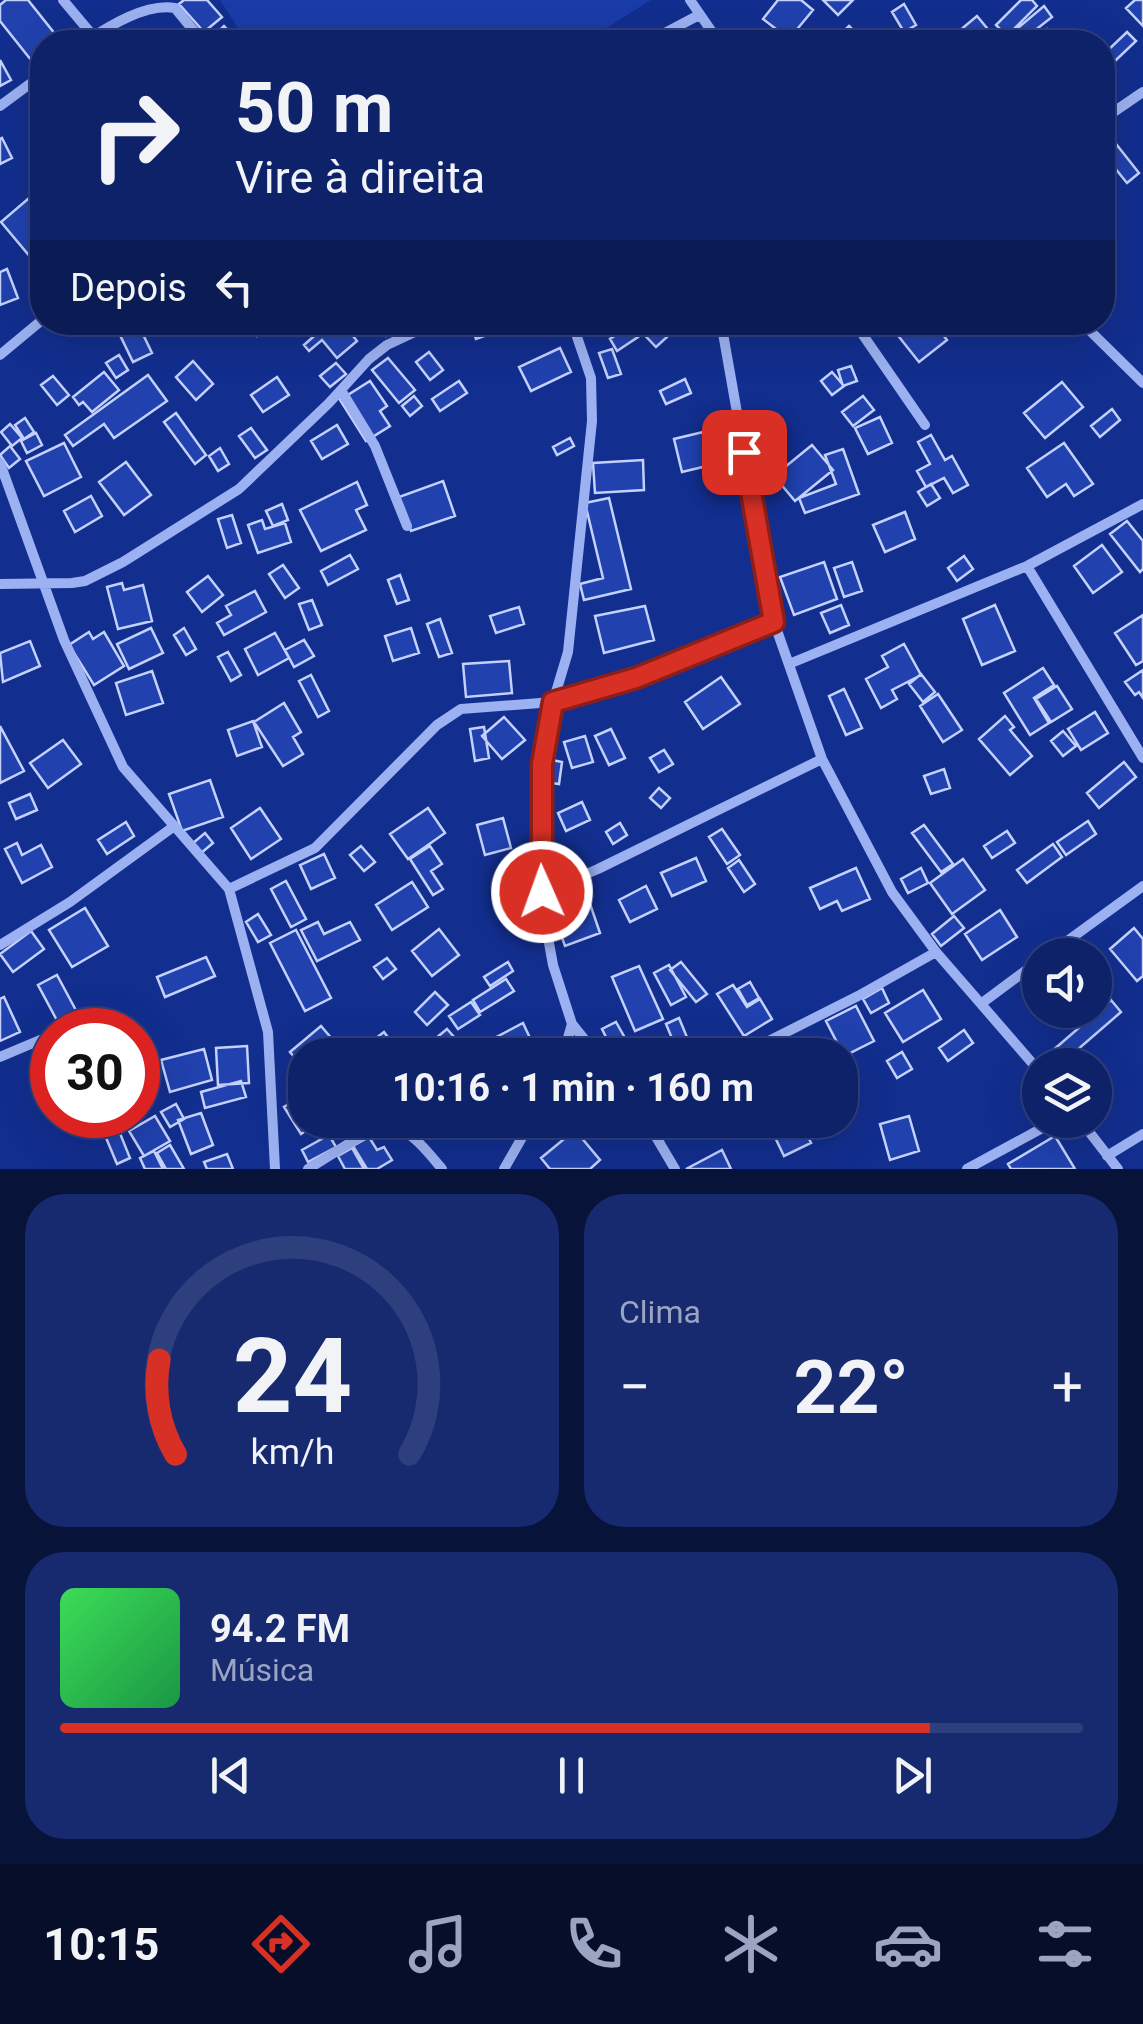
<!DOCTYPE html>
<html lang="pt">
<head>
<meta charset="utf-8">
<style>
  body { margin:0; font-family:Roboto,sans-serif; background:#172a70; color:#f1f3f6; height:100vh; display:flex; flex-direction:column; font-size:38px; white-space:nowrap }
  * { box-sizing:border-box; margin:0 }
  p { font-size:32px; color:#9ba4c1 }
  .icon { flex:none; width:55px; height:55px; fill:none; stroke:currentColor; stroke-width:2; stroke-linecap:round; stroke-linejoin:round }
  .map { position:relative; height:1169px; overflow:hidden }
  .side { display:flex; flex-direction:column; gap:25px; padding:25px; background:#08133a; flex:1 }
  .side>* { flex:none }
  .guide { position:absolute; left:30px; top:30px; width:1085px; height:305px; border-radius:40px; box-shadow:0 10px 40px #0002,0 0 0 2px #2e3f7e; background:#0e226a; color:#f1f3f6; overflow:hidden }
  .tools { position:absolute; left:1022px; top:938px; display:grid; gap:20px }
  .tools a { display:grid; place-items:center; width:90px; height:90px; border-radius:50%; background:#0e226a; box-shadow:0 10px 40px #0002,0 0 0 2px #2e3f7e; font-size:50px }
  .speed { position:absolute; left:30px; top:1008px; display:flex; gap:20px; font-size:50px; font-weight:700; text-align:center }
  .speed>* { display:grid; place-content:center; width:130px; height:130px; border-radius:50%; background:#0e226a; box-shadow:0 10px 40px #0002,0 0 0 2px #2e3f7e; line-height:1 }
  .speed .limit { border:15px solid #d22; background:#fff; color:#111 }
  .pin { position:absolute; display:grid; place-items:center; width:85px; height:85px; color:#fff; margin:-42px; border-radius:20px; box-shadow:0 5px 15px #0006 }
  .me { position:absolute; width:110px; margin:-55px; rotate:358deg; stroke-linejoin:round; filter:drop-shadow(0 0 8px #0008) }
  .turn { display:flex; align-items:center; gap:35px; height:210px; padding:0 40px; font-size:45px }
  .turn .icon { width:130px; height:130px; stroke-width:2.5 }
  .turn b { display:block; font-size:70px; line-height:85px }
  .then { display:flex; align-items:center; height:95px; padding:0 40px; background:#0003; gap:20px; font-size:38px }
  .big { font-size:75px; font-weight:700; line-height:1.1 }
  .side .tile { flex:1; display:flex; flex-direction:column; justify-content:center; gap:15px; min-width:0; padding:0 35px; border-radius:40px; background:#172a70 }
  .side .dial { align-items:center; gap:0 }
  .dial svg { height:260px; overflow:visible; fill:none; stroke:#2e3f7e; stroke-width:7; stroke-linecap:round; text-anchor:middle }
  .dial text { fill:#f1f3f6; stroke:none }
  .song { display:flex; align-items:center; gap:30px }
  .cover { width:120px; height:120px; border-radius:15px; background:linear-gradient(135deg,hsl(130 70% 55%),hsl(140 70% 35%)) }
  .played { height:10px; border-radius:5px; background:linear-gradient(90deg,#d93025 85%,#2e3f7e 85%) }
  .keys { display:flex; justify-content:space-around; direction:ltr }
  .heat { display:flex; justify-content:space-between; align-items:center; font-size:55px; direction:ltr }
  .side .tiles { flex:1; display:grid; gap:25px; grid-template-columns:1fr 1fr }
  .tile:last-child { grid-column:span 2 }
  .trip { position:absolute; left:288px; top:1038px; width:570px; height:100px; border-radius:40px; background:#0e226a; box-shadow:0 10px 40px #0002,0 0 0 2px #2e3f7e; font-weight:700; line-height:100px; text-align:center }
  .menu { display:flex; height:160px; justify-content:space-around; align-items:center; background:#060e2a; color:#9ba4c1 }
  .menu .icon { width:70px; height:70px }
  .menu .current { color:#d93025 }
  .menu b { font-size:45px; color:#f1f3f6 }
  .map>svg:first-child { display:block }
</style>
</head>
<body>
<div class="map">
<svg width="1143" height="1169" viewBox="0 0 1143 1169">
  <rect width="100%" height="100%" fill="#122e8e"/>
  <!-- green -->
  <path fill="#1a3ca8" d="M220 0H651L584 42H247Z"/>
  <!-- building -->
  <path fill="#2041ae" stroke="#c3d1fc" stroke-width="2.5" d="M6 0H28L59 39 42 42V51L31 60 0 21V5Z
    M184 0H207L222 17 204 32 179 4Z
    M778 0H801L813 10 789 39 763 19Z
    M823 0H853L838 15Z
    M1021 0H1032L1037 6 1007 36 996 25Z
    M1135 0H1143V26L1126 8Z
    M904 4 916 25 904 32 892 12Z
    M1044 6 1052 17 1020 42 1012 33Z
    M977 16 996 39 992 42H946Z
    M224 26 239 42 209 40Z
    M849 26 865 42H832Z
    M1047 29 1058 42H1031Z
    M1127 32 1136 41 1115 61 1106 52Z
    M119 33 124 42H108L106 39Z
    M0 60 11 80 0 86Z
    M1109 135 1139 173 1127 183 1106 157 1102 160V140Z
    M2 138 12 158 0 164V139Z
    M42 187V199L35 206 42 215V260L37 265 1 222Z
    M7 269 18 298 0 305V272Z
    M146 322H173L155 335Z
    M247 322H275L257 336Z
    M290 322H313L299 334Z
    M330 322H342L357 341 337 358 322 340 309 351 304 345Z
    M377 322H398L401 325 386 336Z
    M479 322H485L490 334 476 339 471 326Z
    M486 322H500L503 327 494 334Z
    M639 322H672L677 328 656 347 635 325Z
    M782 322H808L789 334Z
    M900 322H933L947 340 919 362 892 328Z
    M138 324 152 353 133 362 119 333Z
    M631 325 638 337 617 351 610 339Z
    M560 348 571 372 531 391 519 367Z
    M612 349 621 374 608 378 599 353Z
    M429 352 443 370 430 380 416 362Z
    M119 355 128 370 116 378 106 363Z
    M388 358 415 390 399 403 372 370Z
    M193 361 213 384 196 400 176 377Z
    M336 363 346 374 330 387 320 376Z
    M851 366 857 381 843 386 838 370Z
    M104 372 119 390 92 412 83 402 79 405 73 397Z
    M832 372 844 386 832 395 821 381Z
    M148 375 167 401 114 438 104 424 73 446 65 435Z
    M53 376 69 395 57 405 41 385Z
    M277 377 289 395 263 412 251 395Z
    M685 379 691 393 666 404 660 391Z
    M370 381 387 406 380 411 390 426 366 441 340 400Z
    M459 381 467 393 440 411 432 399Z
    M1062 382 1083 407 1045 438 1024 413Z
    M414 396 422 406 410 416 402 406Z
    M863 396 874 410 853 426 842 412Z
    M1112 409 1120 420 1100 437 1091 426Z
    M176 413 206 455 195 464 164 422Z
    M880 417 892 443 868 454 855 428Z
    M25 418 34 432 24 439 15 425Z
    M10 424 22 438 12 446 1 432Z
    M337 425 348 444 322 459 311 441Z
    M251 428 267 450 255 458 239 436Z
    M703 432 711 465 682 472 674 439Z
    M36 433 42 445 27 453 21 441Z
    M931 435 945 460 952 456 968 485 953 493 944 478 926 487 917 471 930 464 918 442Z
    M570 438 574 446 557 455 553 447Z
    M64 443 81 477 44 496 26 461Z
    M1064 443 1093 484 1074 496 1066 484 1047 497 1027 468Z
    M812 445 833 470 795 501 774 476Z
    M10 446 20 459 9 468 0 455Z
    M220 448 229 464 218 471 209 456Z
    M843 449 859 494 805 513 799 498 836 484 825 455Z
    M643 460 644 490 595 493 593 463Z
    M126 462 151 495 124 515 99 482Z
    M443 481 455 516 411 531 399 497Z
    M357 482 367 505 356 510 366 530 321 551 300 510Z
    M931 484 940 498 927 506 918 492Z
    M91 496 102 516 75 532 64 511Z
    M609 498 631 589 584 600 580 584 603 578 585 503Z
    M282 504 288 520 273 526 266 511Z
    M905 512 915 539 885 552 873 525Z
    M232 515 241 543 227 548 218 519Z
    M262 520 265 529 285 523 291 542 258 553 248 525Z
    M1127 521 1143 541V569L1140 572 1110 534Z
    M1102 545 1122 572 1093 593 1074 566Z
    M350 555 358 569 328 585 321 571Z
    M964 556 973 569 957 581 948 568Z
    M824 562 837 599 794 615 780 577Z
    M852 562 862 591 844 597 834 568Z
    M283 565 299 588 285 598 269 574Z
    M400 575 409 600 397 604 388 580Z
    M208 576 223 595 202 612 187 592Z
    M122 583 124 590 143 585 152 621 118 629 107 587Z
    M255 591 266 612 224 635 217 623 231 615 226 606Z
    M312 600 322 625 309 630 299 604Z
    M841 605 849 625 830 633 821 613Z
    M995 605 1015 651 982 665 963 619Z
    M645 606 654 640 604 653 595 616Z
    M519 607 524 624 496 633 490 616Z
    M1143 615V661L1136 665 1115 633Z
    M440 619 452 653 439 657 427 624Z
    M151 628 163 653 129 669 117 644Z
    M184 628 196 649 186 655 174 635Z
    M411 628 419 653 393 661 385 636Z
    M89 632 93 639 104 632 124 666 94 685 69 645Z
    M275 633 289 658 258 675 245 649Z
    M304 640 314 656 294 667 285 650Z
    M30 641 40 666 3 682 0 653Z
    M904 644 921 675 892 690 897 699 881 708 866 679 888 667 882 656Z
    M228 652 241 675 231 681 218 657Z
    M509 661 512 693 466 697 463 664Z
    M1043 668 1054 685 1034 698 1049 723 1030 735 1004 693Z
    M1143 670V698L1139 692 1135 695 1125 682Z
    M152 671 163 703 126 715 116 683Z
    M921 674 935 692 923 702 909 684Z
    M311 675 329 711 318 717 299 681Z
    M721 677 740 704 703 729 685 702Z
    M1057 686 1072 709 1051 722 1036 699Z
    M844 689 862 728 846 735 829 696Z
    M938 694 962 730 943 742 920 706Z
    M284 703 301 732 293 737 303 754 283 766 254 722Z
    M1095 712 1108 733 1081 750 1068 729Z
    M1005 716 1014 727 1010 730 1032 756 1010 775 979 739Z
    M504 717 525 740 502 759 482 736Z
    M253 721 262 747 237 756 228 730Z
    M0 726 24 771 0 783Z
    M484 727 489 758 475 761 470 729Z
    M611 729 625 758 609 765 595 736Z
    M1063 731 1076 746 1063 756 1051 741Z
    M585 736 593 762 572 768 564 742Z
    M63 740 81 764 48 788 30 763Z
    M664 750 673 764 659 772 650 758Z
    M547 759 562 762 559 784 544 782Z
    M1124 762 1136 777 1099 808 1087 793Z
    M944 769 950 788 931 794 924 776Z
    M210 780 223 817 182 831 169 794Z
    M659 788 670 798 661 808 650 798Z
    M30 794 37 810 16 819 9 803Z
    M582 802 590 820 566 831 558 813Z
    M260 808 281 839 251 859 231 828Z
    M428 808 445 833 408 859 390 834Z
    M503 818 511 848 485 855 477 825Z
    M1088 821 1096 834 1066 855 1057 842Z
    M126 822 134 836 107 854 98 840Z
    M620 823 627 835 613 844 606 832Z
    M924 825 953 864 941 872 912 833Z
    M722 829 740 855 727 864 709 837Z
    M1007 831 1015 843 992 858 984 846Z
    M205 833 213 843 200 854 192 844Z
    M17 843 22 855 41 845 52 867 22 883 5 849Z
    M1053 844 1062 857 1027 883 1017 870Z
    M361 846 375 862 364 871 350 855Z
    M430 846 442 864 431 871 443 889 433 895 410 859Z
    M324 854 335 878 311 889 300 865Z
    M696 858 706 881 672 896 661 873Z
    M963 859 985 890 952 914 930 883Z
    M739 860 755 884 744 892 728 868Z
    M856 868 870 899 842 911 837 901 820 909 810 888Z
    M921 868 928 883 908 893 901 879Z
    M286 881 306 919 291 927 271 889Z
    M412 882 428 907 392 930 376 905Z
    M646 886 657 909 630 922 619 900Z
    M588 898 600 933 565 946 552 910Z
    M85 908 108 946 72 967 49 930Z
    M1000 910 1017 937 982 960 965 934Z
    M258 914 271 935 258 942 246 922Z
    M954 916 964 928 941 946 932 934Z
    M318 922 324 934 350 922 360 940 317 961 301 930Z
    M1134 928 1143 939V976L1137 981 1110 949Z
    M439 929 459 955 432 976 412 951Z
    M296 930 331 998 305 1011 270 943Z
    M31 931 44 949 13 972 0 954Z
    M206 957 215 976 165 997 157 977Z
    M387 958 396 969 383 979 374 967Z
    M508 962 513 971 490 986 484 977Z
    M681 962 707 994 696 1002 670 970Z
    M669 965 686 997 671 1005 654 973Z
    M639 966 663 1019 635 1031 612 977Z
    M57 975 79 1016 60 1026 38 985Z
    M506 979 514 991 480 1012 473 1000Z
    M750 982 759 998 747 1005 738 989Z
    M1040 982V1010H1059L1047 1020 1025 994Z
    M733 985 747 1007 760 999 772 1019 744 1036 717 994Z
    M882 988 889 1003 871 1013 863 999Z
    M923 990 941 1019 903 1042 885 1013Z
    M435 992 448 1005 427 1025 415 1012Z
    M4 997 20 1032 0 1041V999Z
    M1111 1000 1121 1012 1061 1064 1051 1052Z
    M471 1002 480 1015 458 1029 449 1016Z
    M856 1006 874 1041 844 1056 826 1021Z
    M679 1018 689 1042 676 1048 666 1024Z
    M616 1022 625 1038 610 1045 602 1029Z
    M523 1023 530 1038 499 1055H470L468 1052Z
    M321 1026 345 1054 305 1055V1070L290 1052Z
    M447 1029 455 1038 430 1055 424 1048Z
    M964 1030 973 1043 948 1061 939 1048Z
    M384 1032 401 1055H362L359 1051Z
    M669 1044 675 1055H657L655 1051Z
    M451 1045 460 1055H439Z
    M690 1045 697 1055H677L676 1054Z
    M247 1046 249 1083 218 1085 216 1048Z
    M204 1049 212 1080 170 1092 161 1060Z
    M902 1052 912 1069 897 1078 887 1061Z
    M241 1081 246 1097 205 1108 201 1092Z
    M302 1096 305 1120H316L318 1123 301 1134 284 1107Z
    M176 1104 184 1119 170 1127 161 1112Z
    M201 1113 213 1145 191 1154 178 1120Z
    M113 1116 130 1158 117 1164 99 1121Z
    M155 1116 170 1141 144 1156 129 1131Z
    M909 1116 919 1151 890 1160 880 1124Z
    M433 1120H438L448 1129 439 1138 427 1127Z
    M480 1120H507L493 1134Z
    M800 1120 811 1143 784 1156 773 1133Z
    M814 1120H837L839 1125 814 1138 806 1124Z
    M575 1130 600 1160 590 1169H550L541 1158Z
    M329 1135 336 1147 308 1162 302 1150Z
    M1055 1136 1075 1169H1011L1008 1164Z
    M369 1137 377 1150 384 1147 392 1160 377 1169H367L353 1146Z
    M170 1145 184 1169H166L157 1153Z
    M352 1148 364 1169H345L338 1156Z
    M722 1150 731 1169H686Z
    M154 1151 163 1169H145L140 1158Z
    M227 1154 233 1169H207L204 1162Z"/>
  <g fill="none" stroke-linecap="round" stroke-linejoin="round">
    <!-- minor -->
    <path stroke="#9cb1f1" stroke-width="10" d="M63 0 94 37
      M690 0 719 42
      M85 42C109 26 146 3 175 8L203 42
      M648 42 699 15
      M0 106 42 75
      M1102 120 1143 92
      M572 322 591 378 592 421 568 652 553 702 542 764 539 835 543 910 553 965 572 1024 597 1055
      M721 322 774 622 822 759 892 892 936 952 1040 1072
      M854 322 925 425
      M1081 322 1143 383
      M0 355 42 320
      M341 390 375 446 407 526
      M0 463 64 640 123 767 229 889 268 1032 275 1169
      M1027 566 1143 758
      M0 584 72 583 85 581 123 562 239 489 329 403 369 359 387 345 436 322
      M789 664 1027 566 1143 504
      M229 889 315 848 437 725 461 709 553 702 583 695 637 678 774 622
      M542 893 598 869 822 759
      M0 945 70 902 173 827
      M1048 955 1143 886
      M982 1003 1040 960
      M63 1030 90 1019
      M563 1055 572 1024
      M741 1055 858 996 936 952
      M0 1057 52 1035
      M646 1120 675 1169
      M1080 1120 1118 1169
      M1107 1156 1143 1134
      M308 1169 361 1136 393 1125C414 1134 428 1152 442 1169
      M504 1169 532 1120
      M967 1169 1057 1120"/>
  </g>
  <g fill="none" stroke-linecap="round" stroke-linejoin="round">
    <defs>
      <path id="route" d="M542 892V764L553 702 636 678 774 622 744 452"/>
    </defs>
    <!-- route casing -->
    <use href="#route" stroke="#8d1f18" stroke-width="25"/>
    <!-- route -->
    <use href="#route" stroke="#d93025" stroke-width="18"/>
  </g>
</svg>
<div class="tools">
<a><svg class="icon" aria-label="sound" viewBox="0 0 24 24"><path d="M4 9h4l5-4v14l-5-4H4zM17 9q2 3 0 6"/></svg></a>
<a><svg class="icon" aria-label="layers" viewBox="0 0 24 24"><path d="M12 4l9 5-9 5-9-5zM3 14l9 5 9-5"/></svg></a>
</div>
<div class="speed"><div class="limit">30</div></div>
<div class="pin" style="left:744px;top:452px;background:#d93025"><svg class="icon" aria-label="arrive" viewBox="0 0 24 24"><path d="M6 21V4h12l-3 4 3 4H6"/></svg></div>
<svg class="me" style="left:542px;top:892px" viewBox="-20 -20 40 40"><circle r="17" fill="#d93025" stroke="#fff" stroke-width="3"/><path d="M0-11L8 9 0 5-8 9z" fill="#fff"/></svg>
<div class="trip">10:16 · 1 min · 160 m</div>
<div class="guide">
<div class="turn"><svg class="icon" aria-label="right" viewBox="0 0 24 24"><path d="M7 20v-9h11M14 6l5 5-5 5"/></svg><div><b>50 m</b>Vire à direita</div></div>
<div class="then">Depois<svg class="icon" aria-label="left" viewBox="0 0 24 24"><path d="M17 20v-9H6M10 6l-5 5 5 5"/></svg></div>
</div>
</div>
<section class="side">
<div class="tiles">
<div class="tile dial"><svg viewBox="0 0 100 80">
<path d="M14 69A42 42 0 1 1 86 69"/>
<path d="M14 69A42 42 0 0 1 9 40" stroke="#d93025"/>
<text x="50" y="56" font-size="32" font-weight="700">24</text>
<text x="50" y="72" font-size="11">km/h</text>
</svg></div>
<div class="tile"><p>Clima</p>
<div class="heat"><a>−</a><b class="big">22°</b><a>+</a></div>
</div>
<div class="tile">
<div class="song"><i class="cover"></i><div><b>94.2 FM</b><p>Música</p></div></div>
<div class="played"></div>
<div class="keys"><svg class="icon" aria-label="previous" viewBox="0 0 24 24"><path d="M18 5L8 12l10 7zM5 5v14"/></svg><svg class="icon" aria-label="pause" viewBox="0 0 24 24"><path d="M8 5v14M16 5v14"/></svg><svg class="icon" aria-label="next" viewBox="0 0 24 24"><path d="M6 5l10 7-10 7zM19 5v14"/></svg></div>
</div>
</div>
</section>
<nav class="menu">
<b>10:15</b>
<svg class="icon current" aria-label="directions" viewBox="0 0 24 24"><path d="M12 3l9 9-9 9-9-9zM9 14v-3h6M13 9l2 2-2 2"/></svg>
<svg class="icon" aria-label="music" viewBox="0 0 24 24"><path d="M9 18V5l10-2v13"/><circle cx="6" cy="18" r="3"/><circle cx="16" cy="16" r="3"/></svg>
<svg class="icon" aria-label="phone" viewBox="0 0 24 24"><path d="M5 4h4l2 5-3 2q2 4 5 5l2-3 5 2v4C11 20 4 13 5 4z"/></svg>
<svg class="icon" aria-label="climate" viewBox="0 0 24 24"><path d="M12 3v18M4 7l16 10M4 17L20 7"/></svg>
<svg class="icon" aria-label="car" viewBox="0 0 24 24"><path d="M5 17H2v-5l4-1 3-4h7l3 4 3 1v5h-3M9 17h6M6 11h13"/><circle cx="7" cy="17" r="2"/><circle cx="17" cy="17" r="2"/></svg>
<svg class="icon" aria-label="filters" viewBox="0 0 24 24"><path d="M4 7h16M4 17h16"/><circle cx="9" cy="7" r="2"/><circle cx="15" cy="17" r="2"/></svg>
</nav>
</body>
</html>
